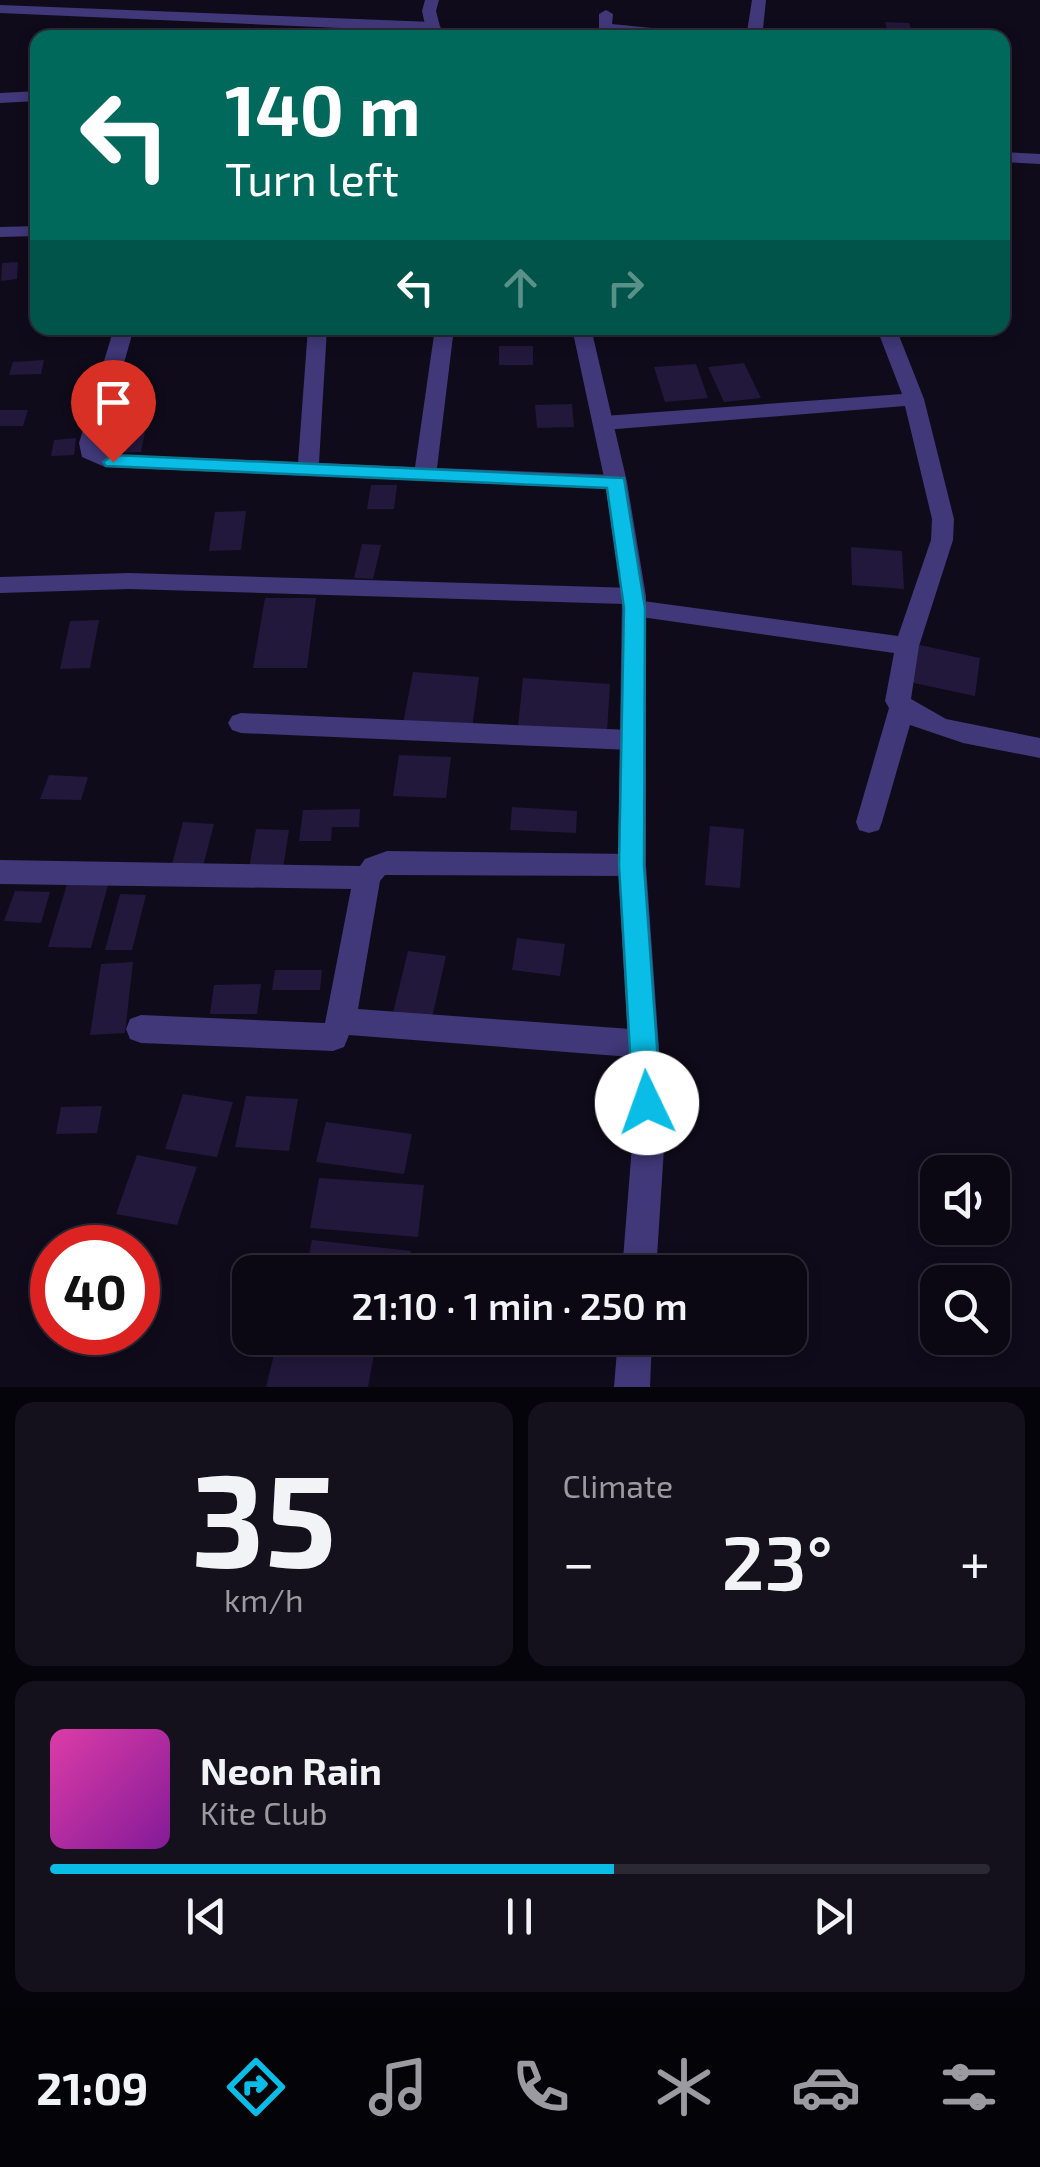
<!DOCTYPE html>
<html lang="en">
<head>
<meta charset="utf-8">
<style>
  body { margin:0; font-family:"Exo 2",sans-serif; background:#14111d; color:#f1f3f6; height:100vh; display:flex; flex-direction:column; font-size:38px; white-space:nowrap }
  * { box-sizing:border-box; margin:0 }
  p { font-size:32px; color:#9a9aa0 }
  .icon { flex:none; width:55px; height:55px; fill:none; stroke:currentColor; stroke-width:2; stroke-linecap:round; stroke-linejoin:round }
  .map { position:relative; height:1387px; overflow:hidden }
  .drawer { display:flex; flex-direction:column; gap:15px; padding:15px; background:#06040b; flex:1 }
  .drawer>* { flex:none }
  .banner { position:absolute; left:30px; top:30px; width:980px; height:305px; border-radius:20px; box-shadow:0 5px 15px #0003,0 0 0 2px #2b2934; background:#00695c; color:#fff; overflow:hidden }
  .controls { position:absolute; left:920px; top:1155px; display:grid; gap:20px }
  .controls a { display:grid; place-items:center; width:90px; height:90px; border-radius:20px; background:#0b0814; box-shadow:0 5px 15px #0003,0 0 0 2px #2b2934; font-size:50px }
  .speed { position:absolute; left:30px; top:1225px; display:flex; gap:20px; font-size:50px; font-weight:700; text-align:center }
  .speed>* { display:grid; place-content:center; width:130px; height:130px; border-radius:50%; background:#0b0814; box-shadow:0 5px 15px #0003,0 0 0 2px #2b2934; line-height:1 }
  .speed .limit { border:15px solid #d22; background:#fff; color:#111 }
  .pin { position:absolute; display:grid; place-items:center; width:85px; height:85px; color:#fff; margin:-102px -42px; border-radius:50% 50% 50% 0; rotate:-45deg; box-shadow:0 0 10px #0007 }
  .pin .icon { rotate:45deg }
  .me { position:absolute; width:110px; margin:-55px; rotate:357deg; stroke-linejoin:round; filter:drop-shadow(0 0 8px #0008) }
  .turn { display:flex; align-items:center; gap:35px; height:210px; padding:0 30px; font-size:45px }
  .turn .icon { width:130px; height:130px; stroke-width:2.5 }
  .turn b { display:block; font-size:70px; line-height:85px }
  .lanes { display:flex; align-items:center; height:95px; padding:0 30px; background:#0003; justify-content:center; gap:50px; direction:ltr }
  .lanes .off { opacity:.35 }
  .big { font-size:75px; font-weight:600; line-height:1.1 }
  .drawer .tile { flex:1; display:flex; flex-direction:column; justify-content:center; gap:15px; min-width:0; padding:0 35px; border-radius:20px; background:#14111d }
  .drawer .dial { align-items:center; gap:0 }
  .dial b { font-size:130px; line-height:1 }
  .song { display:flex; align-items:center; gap:30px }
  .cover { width:120px; height:120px; border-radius:15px; background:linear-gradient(135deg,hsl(320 70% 55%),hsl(290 70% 35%)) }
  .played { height:10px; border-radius:5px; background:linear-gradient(90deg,#09bde7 60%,#2b2934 60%) }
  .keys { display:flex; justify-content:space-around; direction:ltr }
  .heat { display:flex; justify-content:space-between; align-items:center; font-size:55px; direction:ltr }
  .drawer .tiles { flex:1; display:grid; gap:15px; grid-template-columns:1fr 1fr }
  .tile:last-child { grid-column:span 2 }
  .trip { position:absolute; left:232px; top:1255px; width:575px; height:100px; border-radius:20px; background:#0b0814; box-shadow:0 5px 15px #0003,0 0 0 2px #2b2934; font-weight:600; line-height:100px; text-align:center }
  .tab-bar { display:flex; height:160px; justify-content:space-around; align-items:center; background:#040308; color:#9a9aa0 }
  .tab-bar .icon { width:70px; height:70px }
  .tab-bar .active { color:#09bde7 }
  .tab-bar b { font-size:45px; color:#f1f3f6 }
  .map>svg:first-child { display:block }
</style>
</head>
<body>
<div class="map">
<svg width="1040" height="1387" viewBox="0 0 1040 1387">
  <rect width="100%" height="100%" fill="#0f0b1b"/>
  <!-- building -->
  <path fill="#22183b" d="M885 22 909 23 913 35H889Z
    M18 262 17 279 1 281 2 263Z
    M499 346H533V365H499Z
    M44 360 41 374 9 375 13 362Z
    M744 363 761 398 724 402 708 367Z
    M696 364 708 398 665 402 654 367Z
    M572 404 574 427 537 428 535 405Z
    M0 410H28L23 426H0Z
    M145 432 141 452 109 453 113 433Z
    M76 438 74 455 51 456 54 440Z
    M371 485H397L394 509H367Z
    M246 511 241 550 209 551 215 512Z
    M362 544 381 545 373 579 354 578Z
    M851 547 902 551 904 589 852 585Z
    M265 598H316L307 668H253Z
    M99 620 90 668 60 669 70 621Z
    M915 644 980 658 975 696 909 682Z
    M413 672 479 677 472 729 403 724Z
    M523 678 610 684 607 732 518 726Z
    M399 755 451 757 446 798 393 796Z
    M49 775 88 777 81 800 40 799Z
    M512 807 577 811 576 833 510 830Z
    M360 809 359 827H332L331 841H299L303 810Z
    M183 822 214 824 202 870 171 868Z
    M710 826 744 829 740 888 705 885Z
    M256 829 289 830 283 869 249 868Z
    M67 884 108 885 91 948 48 947Z
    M15 891 50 892 41 923 4 921Z
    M120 894 146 895 132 950H105Z
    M517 938 565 944 560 976 512 970Z
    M408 951 446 956 431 1022 392 1017Z
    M133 962 125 1033 90 1035 101 964Z
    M275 970H322L320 990H272Z
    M261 984 257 1014H210L214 985Z
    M183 1094 233 1102 217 1157 165 1149Z
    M246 1096 298 1099 289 1151 235 1147Z
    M102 1106 97 1133 56 1134 61 1107Z
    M326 1122 412 1134 404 1174 316 1162Z
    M137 1155 197 1167 177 1225 116 1214Z
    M319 1178 424 1185 418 1237 310 1228Z
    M312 1240 411 1251 407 1272H305Z
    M278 1338H377L368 1387H266Z"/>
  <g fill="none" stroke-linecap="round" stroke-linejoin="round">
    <!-- minor -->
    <path fill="#403878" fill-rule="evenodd" d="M752 0H766L762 38H746Z
      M0 5 433 22 441 27 433 32 0 13Z
      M606 10 613 14 612 24 701 33 708 38H652L599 31V14Z
      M38 91V101L0 103V93Z
      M1002 152 1040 154V164L1002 162Z
      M38 226V236L0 237V227Z
      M114 328H134L101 443V448L116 455 298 462 308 328H327L319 463 415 467 435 328H454L437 468 616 475 627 482 616 489 105 467 82 457 79 443Z
      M896 328 924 399 954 519 953 540 919 646 911 699 946 719 1040 738V758L963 743 910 725 882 822 879 830 869 833 859 830 856 822 889 708 885 701 894 653 634 616 626 614 624 604 129 589 0 593V577L129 573 634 588 642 590 646 596 643 601 898 636 931 540 932 519 905 406 604 430 594 423 604 416 902 394 877 329Z
      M241 713 631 730 640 733 644 740 640 747 631 750 241 733 232 730 228 723 232 716Z
      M387 851 632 854 642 857 646 865 642 873 632 876 385 875 380 881 358 1009 644 1030 655 1034 659 1044 655 1054 644 1058 349 1035 344 1047 333 1051 141 1043 130 1039 126 1029 130 1019 141 1015 325 1023 351 889 0 884V860L360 866 365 859Z"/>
    <!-- tertiary -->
    <path fill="#403878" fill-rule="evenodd" d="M425 0H439L436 11 443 38H428L422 11Z
      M572 328H591L627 482 646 596V865L665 1133 656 1272H622L633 1133 618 865 622 596 605 482Z
      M618 1338H652L650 1387H614Z"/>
  </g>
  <!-- route -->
  <path fill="#09bde7" stroke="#067b96" stroke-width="2.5" d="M113 455 624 478 645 608 644 865 661 1103 657 1113 647 1117 637 1113 633 1103 619 865 624 608 607 488 106 466 103 462Z"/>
</svg>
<div class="controls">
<a><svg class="icon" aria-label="sound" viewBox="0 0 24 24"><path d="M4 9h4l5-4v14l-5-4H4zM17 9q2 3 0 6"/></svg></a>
<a><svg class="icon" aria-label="search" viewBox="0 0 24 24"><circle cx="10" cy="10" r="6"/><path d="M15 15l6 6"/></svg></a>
</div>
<div class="speed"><div class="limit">40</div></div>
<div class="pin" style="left:113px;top:462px;background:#d93025"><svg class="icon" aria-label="arrive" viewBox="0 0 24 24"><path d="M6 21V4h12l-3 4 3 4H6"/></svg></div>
<svg class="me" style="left:647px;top:1103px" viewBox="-20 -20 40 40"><circle r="19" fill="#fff"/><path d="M0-13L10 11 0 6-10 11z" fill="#09bde7"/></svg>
<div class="trip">21:10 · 1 min · 250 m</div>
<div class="banner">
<div class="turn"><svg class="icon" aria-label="left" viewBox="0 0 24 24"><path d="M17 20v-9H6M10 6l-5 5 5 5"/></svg><div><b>140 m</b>Turn left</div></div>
<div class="lanes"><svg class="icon" aria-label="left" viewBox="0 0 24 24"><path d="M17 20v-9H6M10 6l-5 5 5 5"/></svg><svg class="icon off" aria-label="ahead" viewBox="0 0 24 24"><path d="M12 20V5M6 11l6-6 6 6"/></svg><svg class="icon off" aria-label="right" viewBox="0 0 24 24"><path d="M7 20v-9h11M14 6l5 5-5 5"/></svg></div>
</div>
</div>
<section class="drawer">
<div class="tiles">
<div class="tile dial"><b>35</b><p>km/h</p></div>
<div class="tile"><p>Climate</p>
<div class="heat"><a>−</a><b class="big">23°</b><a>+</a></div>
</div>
<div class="tile">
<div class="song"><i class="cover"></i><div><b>Neon Rain</b><p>Kite Club</p></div></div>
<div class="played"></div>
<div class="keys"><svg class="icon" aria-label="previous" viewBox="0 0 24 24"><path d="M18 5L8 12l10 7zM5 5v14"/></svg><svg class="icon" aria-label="pause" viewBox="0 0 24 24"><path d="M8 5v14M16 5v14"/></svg><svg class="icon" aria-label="next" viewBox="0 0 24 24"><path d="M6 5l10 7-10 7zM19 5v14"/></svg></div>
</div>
</div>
</section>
<nav class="tab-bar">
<b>21:09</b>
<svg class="icon active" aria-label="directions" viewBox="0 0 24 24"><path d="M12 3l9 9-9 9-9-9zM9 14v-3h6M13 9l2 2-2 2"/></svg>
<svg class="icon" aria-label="music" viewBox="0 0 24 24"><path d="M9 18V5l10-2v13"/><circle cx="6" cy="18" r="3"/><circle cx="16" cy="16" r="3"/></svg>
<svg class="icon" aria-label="phone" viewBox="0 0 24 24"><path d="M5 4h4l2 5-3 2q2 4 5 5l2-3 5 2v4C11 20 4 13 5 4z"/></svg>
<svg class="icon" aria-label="climate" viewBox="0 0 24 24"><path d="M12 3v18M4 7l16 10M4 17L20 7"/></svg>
<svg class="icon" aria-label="car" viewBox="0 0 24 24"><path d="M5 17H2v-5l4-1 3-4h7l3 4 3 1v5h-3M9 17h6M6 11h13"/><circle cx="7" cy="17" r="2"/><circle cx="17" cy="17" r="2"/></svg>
<svg class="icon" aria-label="filters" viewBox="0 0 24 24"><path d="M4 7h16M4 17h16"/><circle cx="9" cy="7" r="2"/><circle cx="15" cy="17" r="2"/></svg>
</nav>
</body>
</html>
